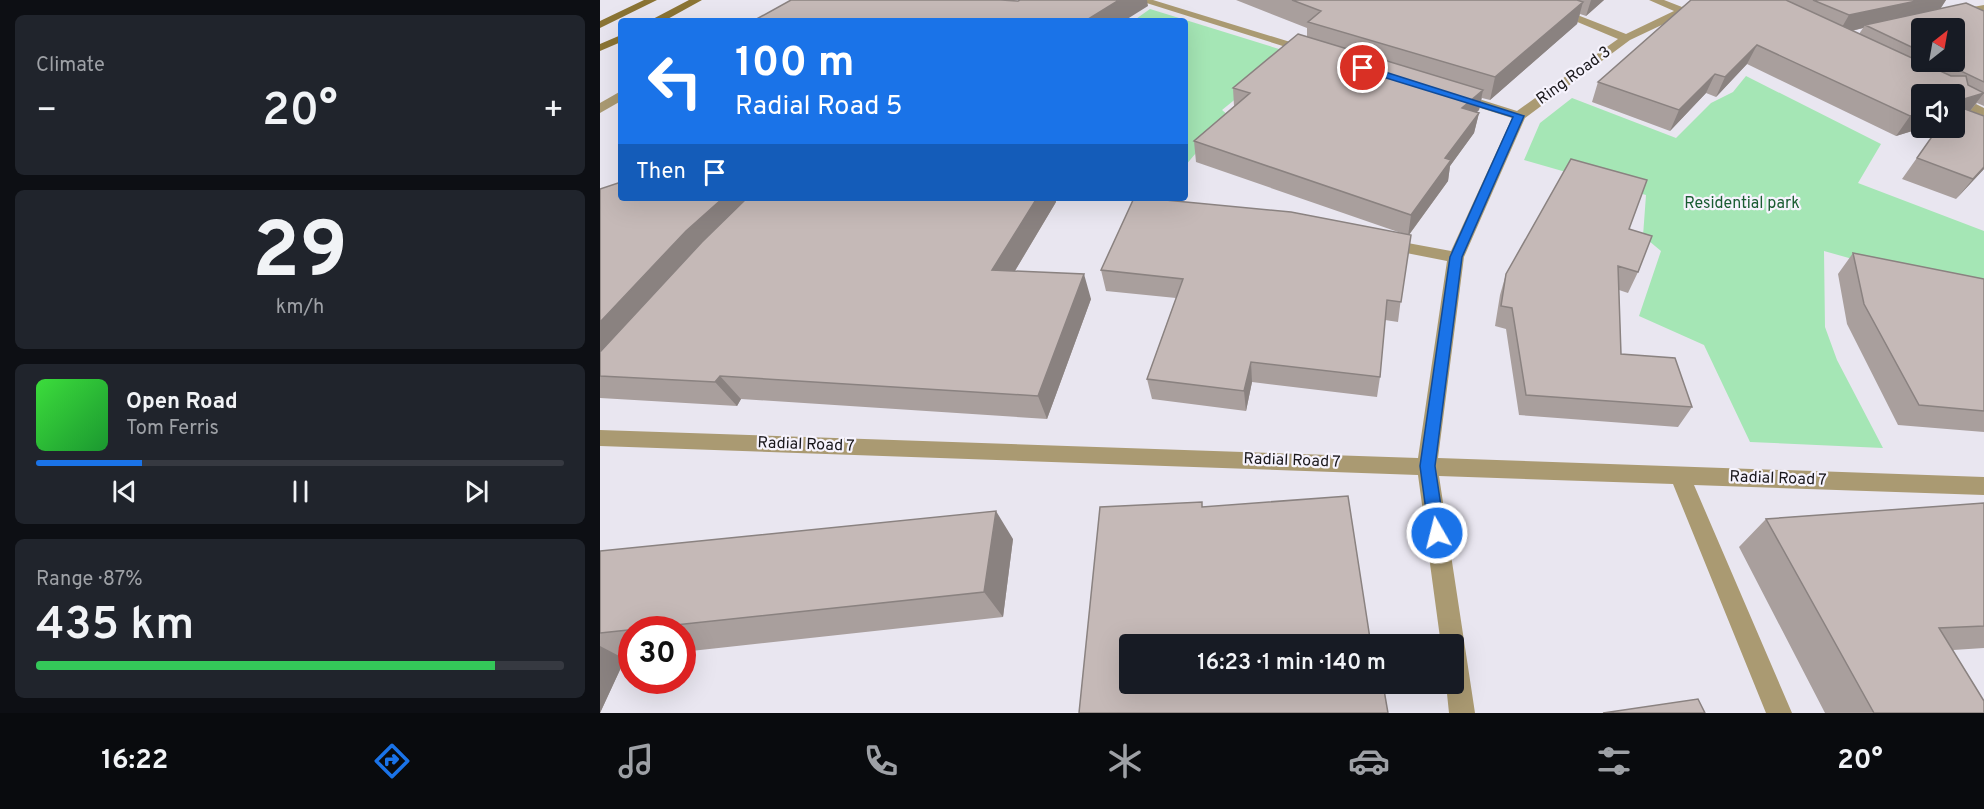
<!DOCTYPE html>
<html lang="en">
<head>
<meta charset="utf-8">
<style>
  body { margin:0; font-family:Overpass,sans-serif; background:#20242c; color:#f1f3f6; height:100vh; display:flex; flex-direction:column; font-size:22px; white-space:nowrap }
  * { box-sizing:border-box; margin:0 }
  p { font-size:20px; color:#9ea1a6 }
  .icon { flex:none; width:33px; height:33px; fill:none; stroke:currentColor; stroke-width:2; stroke-linecap:round; stroke-linejoin:round }
  .map { position:relative; flex:1; overflow:hidden }
  .sheet { display:flex; flex-direction:column; gap:15px; padding:15px; background:#0d0f14; width:600px }
  .sheet>* { flex:none }
  .top-card { position:absolute; left:18px; top:18px; width:570px; height:183px; border-radius:6px; box-shadow:0 6px 24px #0002; background:#1a73e8; color:#fff; overflow:hidden }
  .needle { width:39px; rotate:31deg }
  .buttons { position:absolute; left:1311px; top:18px; display:grid; gap:12px }
  .buttons a { display:grid; place-items:center; width:54px; height:54px; border-radius:6px; background:#171b24; box-shadow:0 6px 24px #0002; font-size:30px }
  .speed { position:absolute; left:18px; top:616px; display:flex; gap:12px; font-size:30px; font-weight:700; text-align:center }
  .speed>* { display:grid; place-content:center; width:78px; height:78px; border-radius:50%; background:#171b24; box-shadow:0 6px 24px #0002; line-height:1 }
  .speed .limit { border:9px solid #d22; background:#fff; color:#111 }
  .pin { position:absolute; display:grid; place-items:center; width:51px; height:51px; color:#fff; margin:-26px; border:3px solid #fff; border-radius:50%; box-shadow:0 2px 6px #0007 }
  .me { position:absolute; width:66px; margin:-33px; rotate:352deg; stroke-linejoin:round; filter:drop-shadow(0 0 4px #0008) }
  .turn { display:flex; align-items:center; gap:21px; height:126px; padding:0 18px; font-size:27px }
  .turn .icon { width:78px; height:78px; stroke-width:2.5 }
  .turn b { display:block; font-size:42px; line-height:51px }
  .then { display:flex; align-items:center; height:57px; padding:0 18px; background:#0003; gap:12px; font-size:22px }
  .big { font-size:45px; font-weight:600; line-height:1.1 }
  .sheet .widget { flex:1; display:flex; flex-direction:column; justify-content:center; gap:9px; min-width:0; padding:0 21px; border-radius:9px; background:#20242c }
  .sheet .dial { align-items:center; gap:0 }
  .dial b { font-size:78px; line-height:1 }
  .song { display:flex; align-items:center; gap:18px }
  .cover { width:72px; height:72px; border-radius:9px; background:linear-gradient(135deg,hsl(120 70% 55%),hsl(130 70% 35%)) }
  .played { height:6px; border-radius:3px; background:linear-gradient(90deg,#1a73e8 20%,#363941 20%) }
  .keys { display:flex; justify-content:space-around; direction:ltr }
  .heat { display:flex; justify-content:space-between; align-items:center; font-size:33px; direction:ltr }
  .charge { height:9px; border-radius:4px; background:linear-gradient(90deg,#34c759 87%,#363941 0) }
  .trip { position:absolute; left:519px; top:634px; width:345px; height:60px; border-radius:6px; background:#171b24; box-shadow:0 6px 24px #0002; font-weight:600; line-height:60px; text-align:center }
  .tab-bar { display:flex; height:96px; justify-content:space-around; align-items:center; background:#090b0e; color:#9ea1a6 }
  .tab-bar .icon { width:42px; height:42px }
  .tab-bar .on { color:#1a73e8 }
  .tab-bar b { font-size:27px; color:#f1f3f6 }
  main { display:flex; flex:1; min-height:0 }
  .map>svg:first-child { display:block }
</style>
</head>
<body>
<main>
<section class="sheet">
<div class="widget"><p>Climate</p>
<div class="heat"><a>−</a><b class="big">20°</b><a>+</a></div>
</div>
<div class="widget dial"><b>29</b><p>km/h</p></div>
<div class="widget">
<div class="song"><i class="cover"></i><div><b>Open Road</b><p>Tom Ferris</p></div></div>
<div class="played"></div>
<div class="keys"><svg class="icon" aria-label="previous" viewBox="0 0 24 24"><path d="M18 5L8 12l10 7zM5 5v14"/></svg><svg class="icon" aria-label="pause" viewBox="0 0 24 24"><path d="M8 5v14M16 5v14"/></svg><svg class="icon" aria-label="next" viewBox="0 0 24 24"><path d="M6 5l10 7-10 7zM19 5v14"/></svg></div>
</div>
<div class="widget"><p>Range · 87%</p><b class="big">435 km</b><div class="charge"></div></div>
</section>
<div class="map">
<svg width="1384" height="713" viewBox="0 0 1384 713">
  <rect width="100%" height="100%" fill="#e9e6f0"/>
  <!-- green -->
  <path fill="#a5e6b5" d="M550 9 692 53 622 110 628 115 585 166V21H533Z
    M1146 76 1281 144 1258 183 1384 231V296L1224 251 1225 327 1237 360 1283 448 1150 442 1104 345 1039 316 1061 251 1043 236 1046 195 924 160 940 123 972 98 1076 138 1111 103 1133 92Z"/>
  <g fill="none" stroke-linecap="round" stroke-linejoin="round">
    <!-- street -->
    <path fill="#aa9a72" fill-rule="evenodd" d="M537 0H553L713 49 715 51 713 53H705Z
      M925 0H939L1026 34 1074 11 1049 0H1064L1082 7 1092 0H1104L1087 13 1030 40 925 118 864 257 838 458 1384 477V495L1094 485 1192 713H1166L1073 484 839 476 875 713H849L846 684H854V645H841L818 475 0 446V430L818 458 847 261 786 249 778 244 786 239 851 251 912 118 855 100 853 97 855 94H863L917 111 1018 39Z
      M1384 5V11L1356 16 1351 13 1356 10Z
      M21 91V101L0 113V103Z
      M1353 94 1358 95 1384 108V117L1354 103Z"/>
    <!-- secondary -->
    <path fill="#8b7434" fill-rule="evenodd" d="M44 0H57L0 28V21Z
      M89 0H102L64 21H49Z
      M21 35V42L0 51V44Z"/>
  </g>
  <!-- wall -->
  <path fill="#a99f9d" fill-rule="evenodd" d="M636 0H1004L986 16 980 14 977 24 890 100 882 98 879 110 877 112 879 113 874 133 850 166 848 181 809 235 798 322 785 320 780 377 777 397 652 382 646 411 552 399 547 379 576 298 506 291 501 270 801 233 596 162 594 141 634 106 633 88 707 37V28Z
    M1091 0H1346L1341 8 1384 11V106L1377 103 1370 111 1384 116V169L1356 199 1302 179 1338 128H1354V94L1322 128 1296 136 1147 64 1116 97 1106 93 1070 131 992 102 998 82ZM1263 28 1259 34 1252 31ZM1322 28 1354 62H1322Z
    M0 189 21 198H455L456 202 415 271 491 299 447 419 141 399 137 406 0 398Z
    M1029 229 1038 272 1028 293 1019 290 1021 354 1092 407 1078 427 919 415 906 329 895 326 900 295 906 274Z
    M1253 253 1384 279V432L1298 425 1247 324 1238 274Z
    M1384 503V648L1353 650 1384 713H1225L1139 547 1166 519Z
    M413 539 403 617 82 652V630H32V658L25 659 0 713V551Z"/>
  <!-- shaded-wall -->
  <path fill="#8a8280" d="M519 0H547L548 6 524 21H485Z
    M991 0H1004L986 16Z
    M1321 0H1346L1338 12 1265 25 1263 28 1238 34 1249 15Z
    M983 2 977 24 890 100 895 77Z
    M1157 45 1147 64 1116 97 1125 77Z
    M1115 74 1106 93 1070 131 1079 110Z
    M883 90 879 110 858 128 862 108Z
    M1384 93 1369 112 1354 117V102Z
    M1322 112V128L1296 136 1310 116Z
    M879 113 874 133 850 166 848 181 808 236 811 215 845 158Z
    M1384 167V169L1356 199 1373 179Z
    M123 198H165L0 373V322L86 231Z
    M437 198H455L456 202 401 294 392 270Z
    M484 274 491 299 447 419 438 396Z
    M651 362 652 382 646 411 644 391Z
    M120 376 141 399 137 406 115 382Z
    M396 511 413 539 403 617 384 592Z
    M0 646 25 659 0 713Z"/>
  <!-- building -->
  <path fill="#c5b9b7" stroke="#8a8280" stroke-width="1.5" d="M191 0H401L418 1 420 0H519L485 21H486H153Z
    M692 0H977L983 2 895 77 708 22 721 11Z
    M1091 0H1186L1351 76H1366L1368 85 1384 93 1354 102V94H1322V112L1310 116 1157 45 1125 77 1115 74 1079 110 998 82Z
    M1213 0H1321L1249 15Z
    M1366 3 1384 11V82L1342 62H1354V28H1322V52L1265 25Z
    M698 34 883 90 862 108 879 113 845 158 851 160 811 215 594 141 650 93 633 88Z
    M1354 105 1384 116V167L1373 179 1317 158 1338 128H1354Z
    M971 159 1047 180 1029 229 1052 236 1038 272 1018 266 1021 354 1075 358 1092 407 926 395 912 308 901 306 906 274Z
    M21 182V198H123L86 231 0 322V189Z
    M147 198H437L392 270 484 274 438 396 120 376 115 382 0 376V352L102 242Z
    M534 198H544L691 212 811 235 801 302 787 300 780 377 651 362 644 391 547 379 583 279 501 270Z
    M1253 253 1384 279V411L1319 405 1264 304Z
    M748 496 771 645H530V684H783L788 713H479L500 507 602 502V507Z
    M1384 503V626L1339 628 1384 701V713H1274L1166 519Z
    M396 511 384 592 0 633V551Z
    M1098 699 1105 713H1003Z"/>
  <!-- route -->
  <path fill="#1a73e8" stroke="#114b97" stroke-width="1.5" d="M763 65 924 116 862 257 835 466 845 533 843 538 837 541 831 538 829 533 820 466 850 257 913 117 760 70V66Z"/>
  <g text-anchor="middle" dominant-baseline="central" stroke-width="4.5" stroke-linejoin="round" paint-order="stroke">
    <!-- street labels -->
    <g font-size="16" fill="#1a181c" stroke="#f6f3fd">
      <text transform="translate(974 76) rotate(-36)">Ring Road 3</text>
      <text transform="translate(206 445) rotate(2)">Radial Road 7</text>
      <text transform="translate(692 461) rotate(2)">Radial Road 7</text>
      <text transform="translate(1178 479) rotate(2)">Radial Road 7</text>
    </g>
    <!-- park labels -->
    <g font-size="16" fill="#1a5c32" stroke="#f6f3fd">
      <text x="1142" y="204">Residential park</text>
    </g>
  </g>
</svg>
<div class="buttons">
<a><svg class="needle" viewBox="-14 -14 28 28"><path d="M0-13l5 13h-10z" fill="#e53935"/><path d="M0 13l5-13h-10z" fill="#9ea1a6"/></svg></a>
<a><svg class="icon" aria-label="sound" viewBox="0 0 24 24"><path d="M4 9h4l5-4v14l-5-4H4zM17 9q2 3 0 6"/></svg></a>
</div>
<div class="speed"><div class="limit">30</div></div>
<div class="pin" style="left:763px;top:68px;background:#d93025"><svg class="icon" aria-label="arrive" viewBox="0 0 24 24"><path d="M6 21V4h12l-3 4 3 4H6"/></svg></div>
<svg class="me" style="left:837px;top:533px" viewBox="-20 -20 40 40"><circle r="17" fill="#1a73e8" stroke="#fff" stroke-width="3"/><path d="M0-11L8 9 0 5-8 9z" fill="#fff"/></svg>
<div class="trip">16:23 · 1 min · 140 m</div>
<div class="top-card">
<div class="turn"><svg class="icon" aria-label="left" viewBox="0 0 24 24"><path d="M17 20v-9H6M10 6l-5 5 5 5"/></svg><div><b>100 m</b>Radial Road 5</div></div>
<div class="then">Then<svg class="icon" aria-label="arrive" viewBox="0 0 24 24"><path d="M6 21V4h12l-3 4 3 4H6"/></svg></div>
</div>
</div>
</main>
<nav class="tab-bar">
<b>16:22</b>
<svg class="icon on" aria-label="directions" viewBox="0 0 24 24"><path d="M12 3l9 9-9 9-9-9zM9 14v-3h6M13 9l2 2-2 2"/></svg>
<svg class="icon" aria-label="music" viewBox="0 0 24 24"><path d="M9 18V5l10-2v13"/><circle cx="6" cy="18" r="3"/><circle cx="16" cy="16" r="3"/></svg>
<svg class="icon" aria-label="phone" viewBox="0 0 24 24"><path d="M5 4h4l2 5-3 2q2 4 5 5l2-3 5 2v4C11 20 4 13 5 4z"/></svg>
<svg class="icon" aria-label="climate" viewBox="0 0 24 24"><path d="M12 3v18M4 7l16 10M4 17L20 7"/></svg>
<svg class="icon" aria-label="car" viewBox="0 0 24 24"><path d="M5 17H2v-5l4-1 3-4h7l3 4 3 1v5h-3M9 17h6M6 11h13"/><circle cx="7" cy="17" r="2"/><circle cx="17" cy="17" r="2"/></svg>
<svg class="icon" aria-label="filters" viewBox="0 0 24 24"><path d="M4 7h16M4 17h16"/><circle cx="9" cy="7" r="2"/><circle cx="15" cy="17" r="2"/></svg>
<b>20°</b>
</nav>
</body>
</html>
